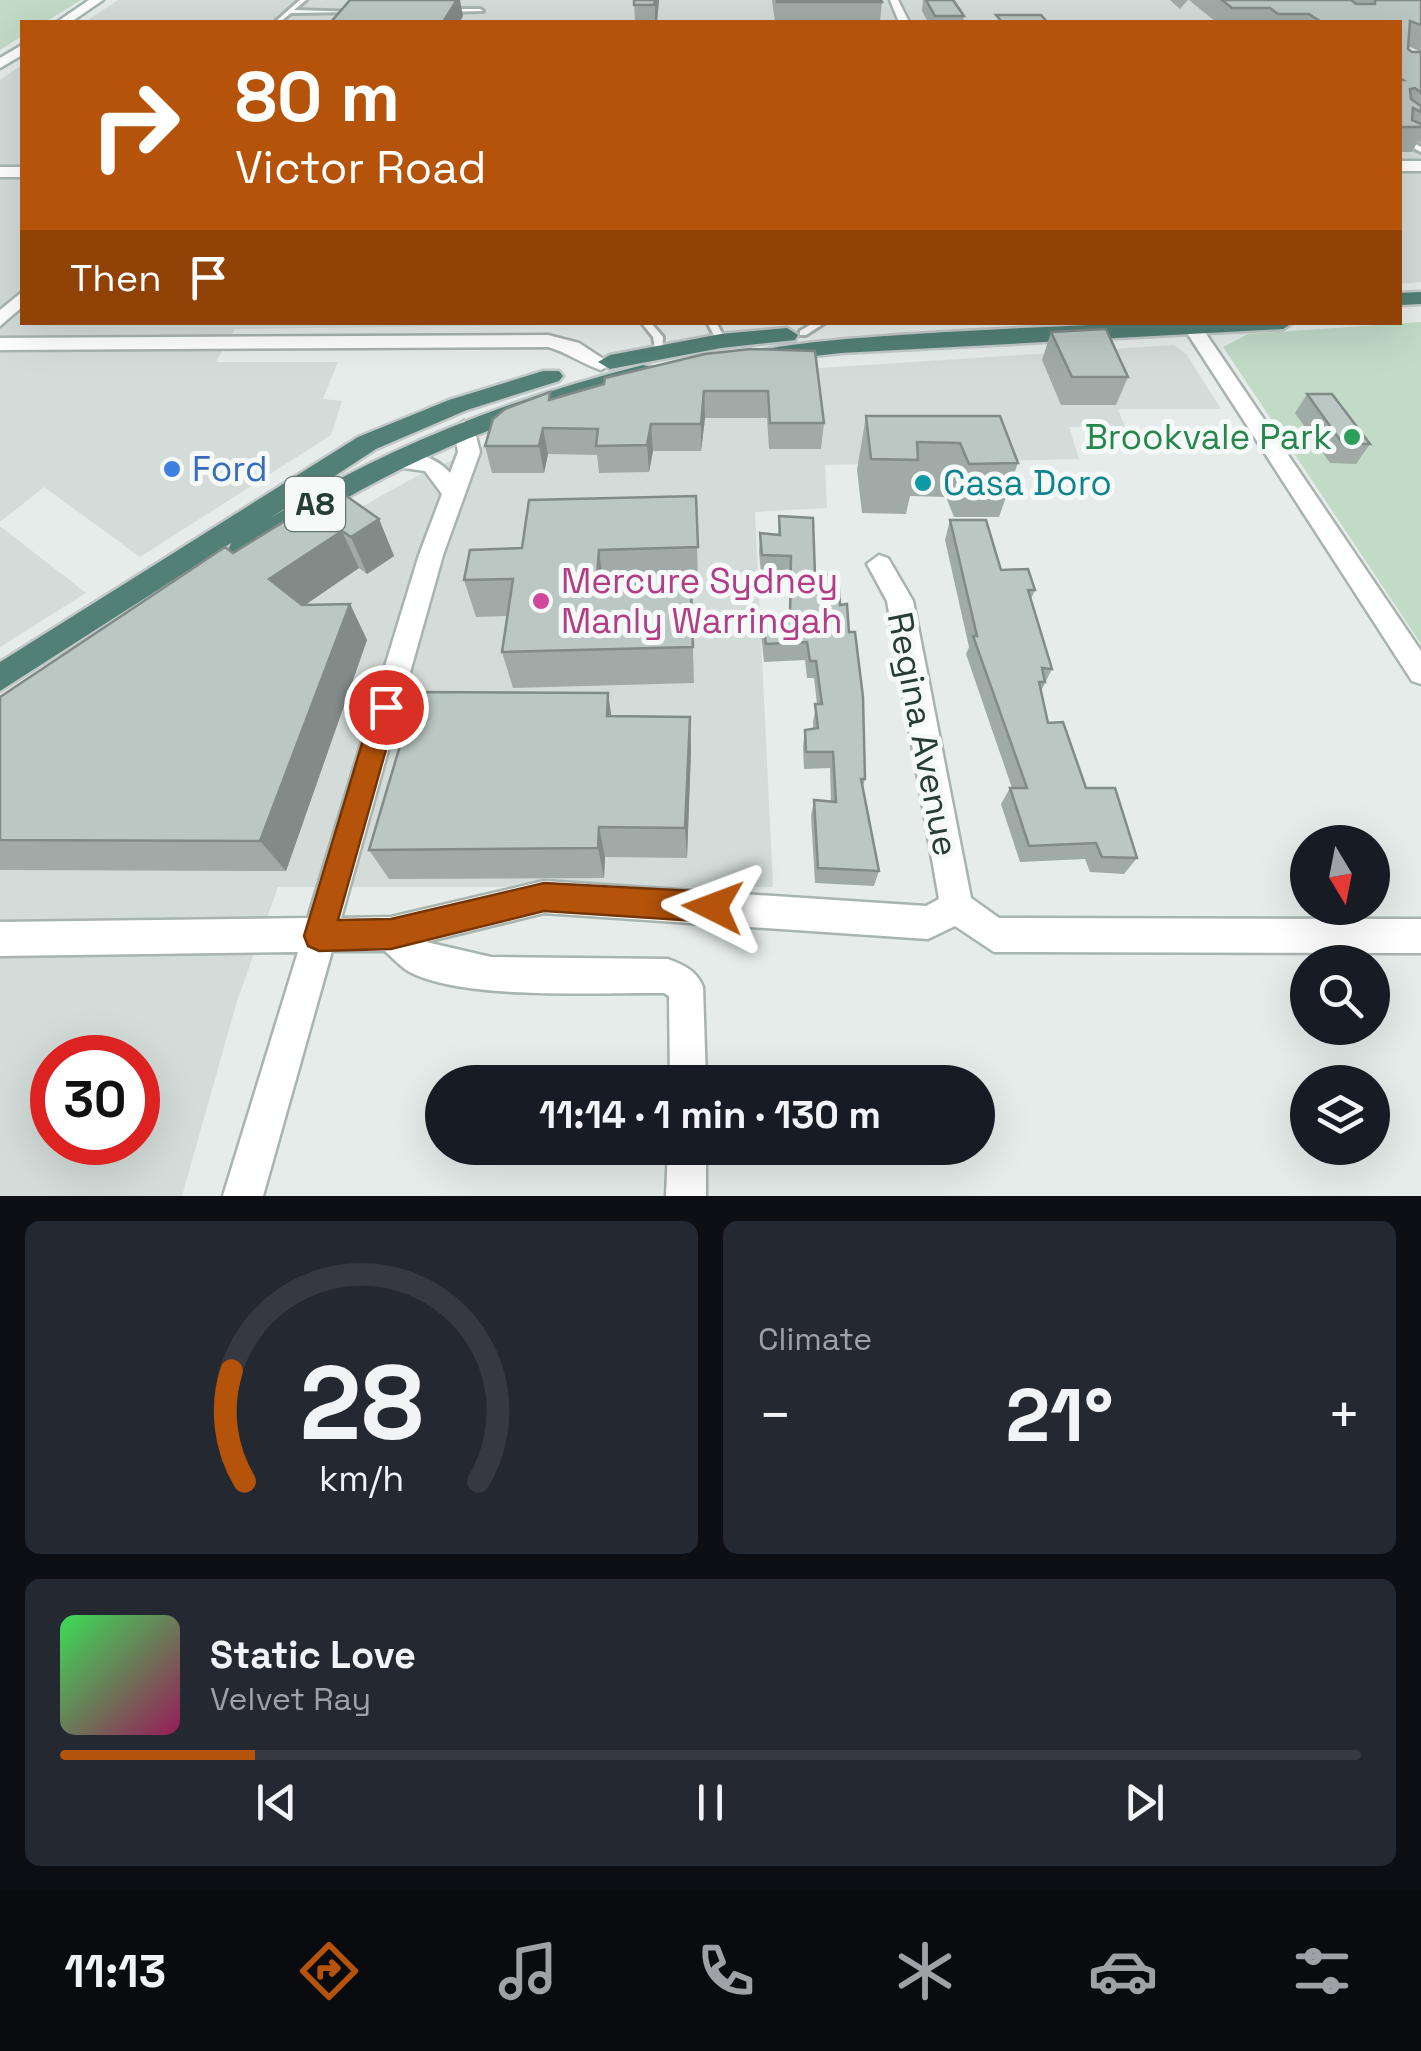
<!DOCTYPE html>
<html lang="en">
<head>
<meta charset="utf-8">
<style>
  body { margin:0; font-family:"Space Grotesk",sans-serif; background:#242831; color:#f1f3f6; height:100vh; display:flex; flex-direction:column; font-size:38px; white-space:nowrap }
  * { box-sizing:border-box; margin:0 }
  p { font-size:32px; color:#9ea1a6 }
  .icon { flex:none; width:55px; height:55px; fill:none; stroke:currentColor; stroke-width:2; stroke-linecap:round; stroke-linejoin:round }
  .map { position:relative; height:1196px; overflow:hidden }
  .drawer { display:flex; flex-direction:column; gap:25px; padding:25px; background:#0d0f14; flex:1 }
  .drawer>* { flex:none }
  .guide { position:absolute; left:20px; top:20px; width:1382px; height:305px; border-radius:0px; box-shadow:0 10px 40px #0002; background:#b45309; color:#fff; overflow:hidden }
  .needle { width:65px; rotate:170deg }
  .tools { position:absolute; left:1290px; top:825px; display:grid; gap:20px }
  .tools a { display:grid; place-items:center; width:100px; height:100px; border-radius:50%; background:#171b24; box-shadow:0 10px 40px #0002; font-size:50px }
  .speed { position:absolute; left:30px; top:1035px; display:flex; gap:20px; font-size:50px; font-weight:700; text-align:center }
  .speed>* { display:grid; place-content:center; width:130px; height:130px; border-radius:50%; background:#171b24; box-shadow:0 10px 40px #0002; line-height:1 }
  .speed .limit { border:15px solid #d22; background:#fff; color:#111 }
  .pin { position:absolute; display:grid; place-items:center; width:85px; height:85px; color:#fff; margin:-42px; border:5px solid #fff; border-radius:50%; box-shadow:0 2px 10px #0007 }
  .me { position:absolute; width:110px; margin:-55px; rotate:273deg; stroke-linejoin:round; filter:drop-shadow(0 0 8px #0008) }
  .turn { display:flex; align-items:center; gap:35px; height:210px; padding:0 50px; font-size:45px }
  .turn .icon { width:130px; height:130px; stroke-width:2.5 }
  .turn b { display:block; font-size:70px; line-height:85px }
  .then { display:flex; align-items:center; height:95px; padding:0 50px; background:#0003; gap:20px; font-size:38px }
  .big { font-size:75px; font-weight:800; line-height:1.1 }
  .drawer .tile { flex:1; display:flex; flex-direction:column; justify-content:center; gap:15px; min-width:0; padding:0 35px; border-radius:15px; background:#242831 }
  .drawer .dial { align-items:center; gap:0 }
  .dial svg { height:260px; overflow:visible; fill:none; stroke:#363941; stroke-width:7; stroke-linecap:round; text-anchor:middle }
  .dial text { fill:#f1f3f6; stroke:none }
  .song { display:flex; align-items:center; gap:30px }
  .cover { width:120px; height:120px; border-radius:15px; background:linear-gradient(135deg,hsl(130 70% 55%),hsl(330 70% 35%)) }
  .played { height:10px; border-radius:5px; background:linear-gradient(90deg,#b45309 15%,#363941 15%) }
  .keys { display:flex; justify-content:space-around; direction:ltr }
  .heat { display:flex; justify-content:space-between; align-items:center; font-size:55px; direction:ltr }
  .drawer .tiles { flex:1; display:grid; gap:25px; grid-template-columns:1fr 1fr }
  .tile:last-child { grid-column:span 2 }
  .trip { position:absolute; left:425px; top:1065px; width:570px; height:100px; border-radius:50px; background:#171b24; box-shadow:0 10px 40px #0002; font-weight:800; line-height:100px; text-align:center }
  .dock { display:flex; height:160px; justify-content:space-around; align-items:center; background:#090b0e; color:#9ea1a6 }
  .dock .icon { width:70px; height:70px }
  .dock .current { color:#b45309 }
  .dock b { font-size:45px; color:#f1f3f6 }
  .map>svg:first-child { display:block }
</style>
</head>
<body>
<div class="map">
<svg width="1421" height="1196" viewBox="0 0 1421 1196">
  <rect width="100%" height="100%" fill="#e5ece9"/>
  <!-- built -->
  <path fill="#d3dcd8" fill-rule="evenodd" d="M118 0H1304L1339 22H85Z
    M1400 62 1421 75V282L1400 284Z
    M22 65V322L687 323 235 329 216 362H338L323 399 342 401 331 435 140 557 44 487 0 522V80Z
    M1174 345 1187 355 1221 409H1118L1125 427H1069L1079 459 825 465 827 508 755 512 773 887H278L237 1001 182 1196H0V753L356 510 417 476 511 434 758 372ZM52 1058H138V1142H52Z
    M0 526 86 593 0 647Z"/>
  <!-- green -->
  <path fill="#c1dbc7" d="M0 0H81L45 22H22V36L0 50Z
    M1421 322V644L1223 347 1248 334Z"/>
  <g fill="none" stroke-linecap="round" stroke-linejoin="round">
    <defs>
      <path id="service" d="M300 0H306L294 10 357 12 291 13 280 22H275Z
        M449 9H480L483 11 447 12Z
        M1400 136 1421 147V152L1400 141Z
        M641 322H650L663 337 662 353H656L653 337Z
        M707 322H716L726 341 724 343H718Z
        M815 322H826L806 335H800V331Z"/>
      <path id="minor" d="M890 0H898L909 22H899Z
        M22 292V307L0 326V310Z
        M1180 322H1198L1421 651V684L1412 681Z
        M548 335 579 343 611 364 601 370C582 364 567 352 548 347L0 350V338Z
        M464 421 474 428 480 452 443 555 341 918 391 917 544 881 926 906 939 899 887 601 867 564 879 555 888 558 913 601 971 898 999 918 1421 919V953L994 952 955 926 928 939 544 913 426 942 491 957 668 959C684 965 697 971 703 987L706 1082H670L669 996 664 993C600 992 462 1001 408 971 400 966 392 957 385 951H332L263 1196H223L298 952 0 956V922L308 918 419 555 442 494 425 471 390 466 387 461C404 445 437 457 450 473L458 452 454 428Z
        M668 1148H706V1196H666Z"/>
      <path id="secondary" d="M89 0H103L71 22H57Z
        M22 45V55L0 68V58Z
        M1400 161H1421V171H1400Z
        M0 167H22V177H0Z"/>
      <path id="trunk" d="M1421 292V304L1400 305V293Z
        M1152 322H1294L1283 329 841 353 762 362 751 355C769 336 1101 325 1152 322Z
        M787 328 798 335 795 340 721 348 610 369 598 362 610 355 721 334Z
        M643 365 651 367 655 372 651 377C543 407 437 445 340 502 316 516 256 562 233 555L229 548 231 543 0 691V662L358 437 449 400 543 371H559L563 376 559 381 467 410 376 449 269 519C384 448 511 398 643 365Z"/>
    </defs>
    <!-- service casing -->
    <use href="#service" stroke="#a8b4b0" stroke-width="6"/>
    <!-- minor casing -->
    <use href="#minor" stroke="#a8b4b0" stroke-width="5"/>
    <!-- secondary casing -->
    <use href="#secondary" stroke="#a5b7b0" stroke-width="5"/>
    <!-- trunk casing -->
    <use href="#trunk" stroke="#c2c8c7" stroke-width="5"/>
    <!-- service -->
    <use href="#service" fill="#fff" fill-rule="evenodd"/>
    <!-- minor -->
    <use href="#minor" fill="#fff" fill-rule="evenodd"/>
    <!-- secondary -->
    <use href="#secondary" fill="#fff" fill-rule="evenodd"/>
    <!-- trunk -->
    <use href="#trunk" fill="#528076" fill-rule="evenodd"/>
  </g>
  <!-- wall -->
  <path fill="#a0aba7" d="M634 0H659L657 22H635Z
    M772 0H881L882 2 880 22H775Z
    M923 0H953L964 16 963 22H928L922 11Z
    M1170 0H1188L1180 9Z
    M1189 0H1421V52L1408 46V49L1412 52H1421V143L1418 141 1412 152H1400V22H1216Z
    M1051 332 1128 377 1116 405H1061L1042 360Z
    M705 354 824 423 821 449H769L767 418H705L701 451H653L649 472 599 473 597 455 548 454 544 473H492L485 446 552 399Z
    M1307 394 1370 444 1356 464 1330 463 1295 413Z
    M866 416H1000L1018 463 999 517H954L946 497 910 496 906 514 862 513 857 470Z
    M696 496 698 584 604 587V590L691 588 694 683 513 688 502 652 508 616 476 617 464 580 522 548Z
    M302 499 379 519 394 556 367 574 359 568 306 604H350L367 640 286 871 0 870V697L306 508Z
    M779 516 815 575 840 605 865 779 863 787 879 871 874 886 815 883 811 816 814 800 831 801 830 768 804 769 803 747 805 730 813 729V721L817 704 814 678H807L805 660 764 662 761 634 762 616H789V574L761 573 759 552 760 533 778 534Z
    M950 520 1001 570 1035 590 1031 599 1052 669 1041 691 1048 723 1086 788 1137 858 1124 874 1090 872 1085 859 1020 862 1001 804 1010 788H1012L966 654 969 647 945 540Z
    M612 716 690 717 691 751 687 858 605 857 604 878 389 879 369 850Z"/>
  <!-- shaded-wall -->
  <path fill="#828b88" d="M457 0H460L463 16 460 22H443Z
    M655 0H659L657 22H655Z
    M704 391 705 418 701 451V424Z
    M651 424 653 451 649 472 647 445Z
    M543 428 548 454 544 473 539 446Z
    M379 519 394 556 367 574 351 537Z
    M342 531 359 568 289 616 269 579Z
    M599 550 604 587 602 627 596 590Z
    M350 604 367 640 286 871 260 841Z
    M608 693 613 727 607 716Z
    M690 717 691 751 687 858 685 828Z
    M599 827 605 857 604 878 598 848Z"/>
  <!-- building -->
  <path fill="#bac7c2" stroke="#828b88" stroke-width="2.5" d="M350 0H457L443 22H331Z
    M634 0H655L654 5H634Z
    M777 0H881L882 2H777Z
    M926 0H953L964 16H935Z
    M1222 0H1351L1356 4H1375V0H1421V25L1410 21 1408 49 1412 52H1421V93L1415 88 1410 89 1411 99 1421 106V112L1413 108 1412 120 1421 124V127H1400V80H1403L1400 78V22H1321L1309 14H1278L1270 8H1232Z
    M996 15H1041L1047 22H1002Z
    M1106 329 1128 377H1072L1051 332Z
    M750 349 815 351 824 423H770L768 391H704L701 424H651L647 445 596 446 598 429 543 428 539 446H485L493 419 505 409 550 392 549 400 604 384 605 378 705 354Z
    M1307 394H1332L1370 444H1343Z
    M866 416H1000L1018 463 969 464 960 443 917 442 918 460 871 459Z
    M328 483 379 519 351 537 342 531 269 579 302 605 350 604 260 841 0 840V697L225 547 233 553 311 505 302 499Z
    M696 496 698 547 599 550 596 590 691 588 693 647 502 652 513 579 464 580 470 550 522 548 529 500Z
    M779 516 813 518 815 575H838L840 605 847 604 849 632H855L863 697 865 779H861L879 871 818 868 814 800 836 802 833 752H806L805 730 818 728 815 704H822L816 661H810L807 642 766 644 762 616H790L791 556 762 555 760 533 780 535Z
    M950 520H986L1001 570 1028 569 1035 590H1028L1052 669 1042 668 1045 682H1039L1048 723 1063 722 1086 788H1115L1137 858 1102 857 1096 843 1029 846 1010 788H1027L973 636H977Z
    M416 692 608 693 607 716 690 717 685 828 599 827 598 848 369 850Z"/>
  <!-- route -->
  <path fill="#b45309" stroke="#753606" stroke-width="2.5" d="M386 697 395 700 398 707 338 920 391 919 544 883 713 892 723 897 728 907 723 917 713 922 544 911 391 949 319 951 308 946 304 936 373 707 377 700Z"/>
  <!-- markers -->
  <circle fill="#2e9e5b" stroke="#f5f9f7" stroke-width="4" cx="1352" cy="437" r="10"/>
  <circle fill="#3f7fe0" stroke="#f5f9f7" stroke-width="4" cx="172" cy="469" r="10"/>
  <circle fill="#0f9aa8" stroke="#f5f9f7" stroke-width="4" cx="923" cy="483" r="10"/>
  <circle fill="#d1479c" stroke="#f5f9f7" stroke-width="4" cx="541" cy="601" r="10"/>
  <g text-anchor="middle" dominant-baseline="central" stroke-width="10" stroke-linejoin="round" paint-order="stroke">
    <!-- shield labels -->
    <rect fill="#f5f9f7" stroke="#647570" stroke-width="2.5" x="285" y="477" width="60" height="54" rx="8"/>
    <g font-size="32" font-weight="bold" fill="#263c36">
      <text x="315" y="504">A8</text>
    </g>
    <!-- leisure labels -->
    <g font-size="35" fill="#27864d" stroke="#f5f9f7" text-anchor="end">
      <text x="1332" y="437">Brookvale Park</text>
    </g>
    <!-- shop labels -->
    <g font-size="35" fill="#366cbe" stroke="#f5f9f7" text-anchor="start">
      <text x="192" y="469">Ford</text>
    </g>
    <!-- culture labels -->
    <g font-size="35" fill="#0d838f" stroke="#f5f9f7" text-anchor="start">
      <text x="943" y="483">Casa Doro</text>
    </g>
    <!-- hotel labels -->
    <g font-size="35" fill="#b23c85" stroke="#f5f9f7" text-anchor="start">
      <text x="561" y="581">Mercure Sydney<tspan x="561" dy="40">Manly Warringah</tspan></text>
    </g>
    <!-- street labels -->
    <g font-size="35" fill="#263c36" stroke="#f5f9f7">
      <text transform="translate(923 734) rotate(79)">Regina Avenue</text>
    </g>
  </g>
</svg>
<div class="tools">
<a><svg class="needle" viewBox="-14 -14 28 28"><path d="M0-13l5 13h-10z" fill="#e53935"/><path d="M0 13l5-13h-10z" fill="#9ea1a6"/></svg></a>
<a><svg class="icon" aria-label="search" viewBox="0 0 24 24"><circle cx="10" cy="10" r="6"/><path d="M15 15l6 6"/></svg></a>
<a><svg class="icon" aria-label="layers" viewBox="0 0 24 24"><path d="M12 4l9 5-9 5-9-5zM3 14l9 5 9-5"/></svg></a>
</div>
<div class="speed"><div class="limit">30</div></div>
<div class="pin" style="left:386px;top:707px;background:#d93025"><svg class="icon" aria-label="arrive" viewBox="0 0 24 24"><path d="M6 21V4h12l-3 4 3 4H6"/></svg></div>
<svg class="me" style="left:713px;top:907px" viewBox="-20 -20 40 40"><path d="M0-17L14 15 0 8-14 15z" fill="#b45309" stroke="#fff" stroke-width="4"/></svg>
<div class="trip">11:14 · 1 min · 130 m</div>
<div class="guide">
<div class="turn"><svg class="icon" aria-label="right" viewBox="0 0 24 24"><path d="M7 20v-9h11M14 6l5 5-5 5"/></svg><div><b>80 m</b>Victor Road</div></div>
<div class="then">Then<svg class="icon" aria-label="arrive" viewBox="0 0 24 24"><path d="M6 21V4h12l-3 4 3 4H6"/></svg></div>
</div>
</div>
<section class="drawer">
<div class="tiles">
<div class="tile dial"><svg viewBox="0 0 100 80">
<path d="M14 69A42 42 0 1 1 86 69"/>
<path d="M14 69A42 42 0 0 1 10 35" stroke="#b45309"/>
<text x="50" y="56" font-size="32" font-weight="700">28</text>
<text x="50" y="72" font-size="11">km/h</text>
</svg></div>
<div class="tile"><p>Climate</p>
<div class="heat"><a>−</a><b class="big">21°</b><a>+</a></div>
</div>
<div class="tile">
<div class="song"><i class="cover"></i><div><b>Static Love</b><p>Velvet Ray</p></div></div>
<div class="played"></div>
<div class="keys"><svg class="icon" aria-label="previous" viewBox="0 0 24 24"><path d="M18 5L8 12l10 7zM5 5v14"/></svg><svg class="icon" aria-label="pause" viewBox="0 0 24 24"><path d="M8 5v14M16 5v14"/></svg><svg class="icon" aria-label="next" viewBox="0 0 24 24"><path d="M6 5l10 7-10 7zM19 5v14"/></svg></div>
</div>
</div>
</section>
<nav class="dock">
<b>11:13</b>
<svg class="icon current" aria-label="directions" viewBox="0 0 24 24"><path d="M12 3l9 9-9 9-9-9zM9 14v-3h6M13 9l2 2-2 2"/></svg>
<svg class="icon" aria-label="music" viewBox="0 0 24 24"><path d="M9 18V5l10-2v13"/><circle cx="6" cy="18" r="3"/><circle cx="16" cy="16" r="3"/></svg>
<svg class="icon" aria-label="phone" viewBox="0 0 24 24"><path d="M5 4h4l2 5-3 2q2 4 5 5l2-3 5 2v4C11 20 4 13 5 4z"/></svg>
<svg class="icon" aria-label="climate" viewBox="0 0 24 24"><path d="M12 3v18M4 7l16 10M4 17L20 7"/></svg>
<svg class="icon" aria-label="car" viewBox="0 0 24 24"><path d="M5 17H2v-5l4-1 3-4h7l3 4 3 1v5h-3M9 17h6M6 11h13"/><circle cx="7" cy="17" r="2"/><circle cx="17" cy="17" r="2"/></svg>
<svg class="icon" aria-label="filters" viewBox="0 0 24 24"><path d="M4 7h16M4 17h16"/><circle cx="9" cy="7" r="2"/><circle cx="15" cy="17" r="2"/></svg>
</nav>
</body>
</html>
